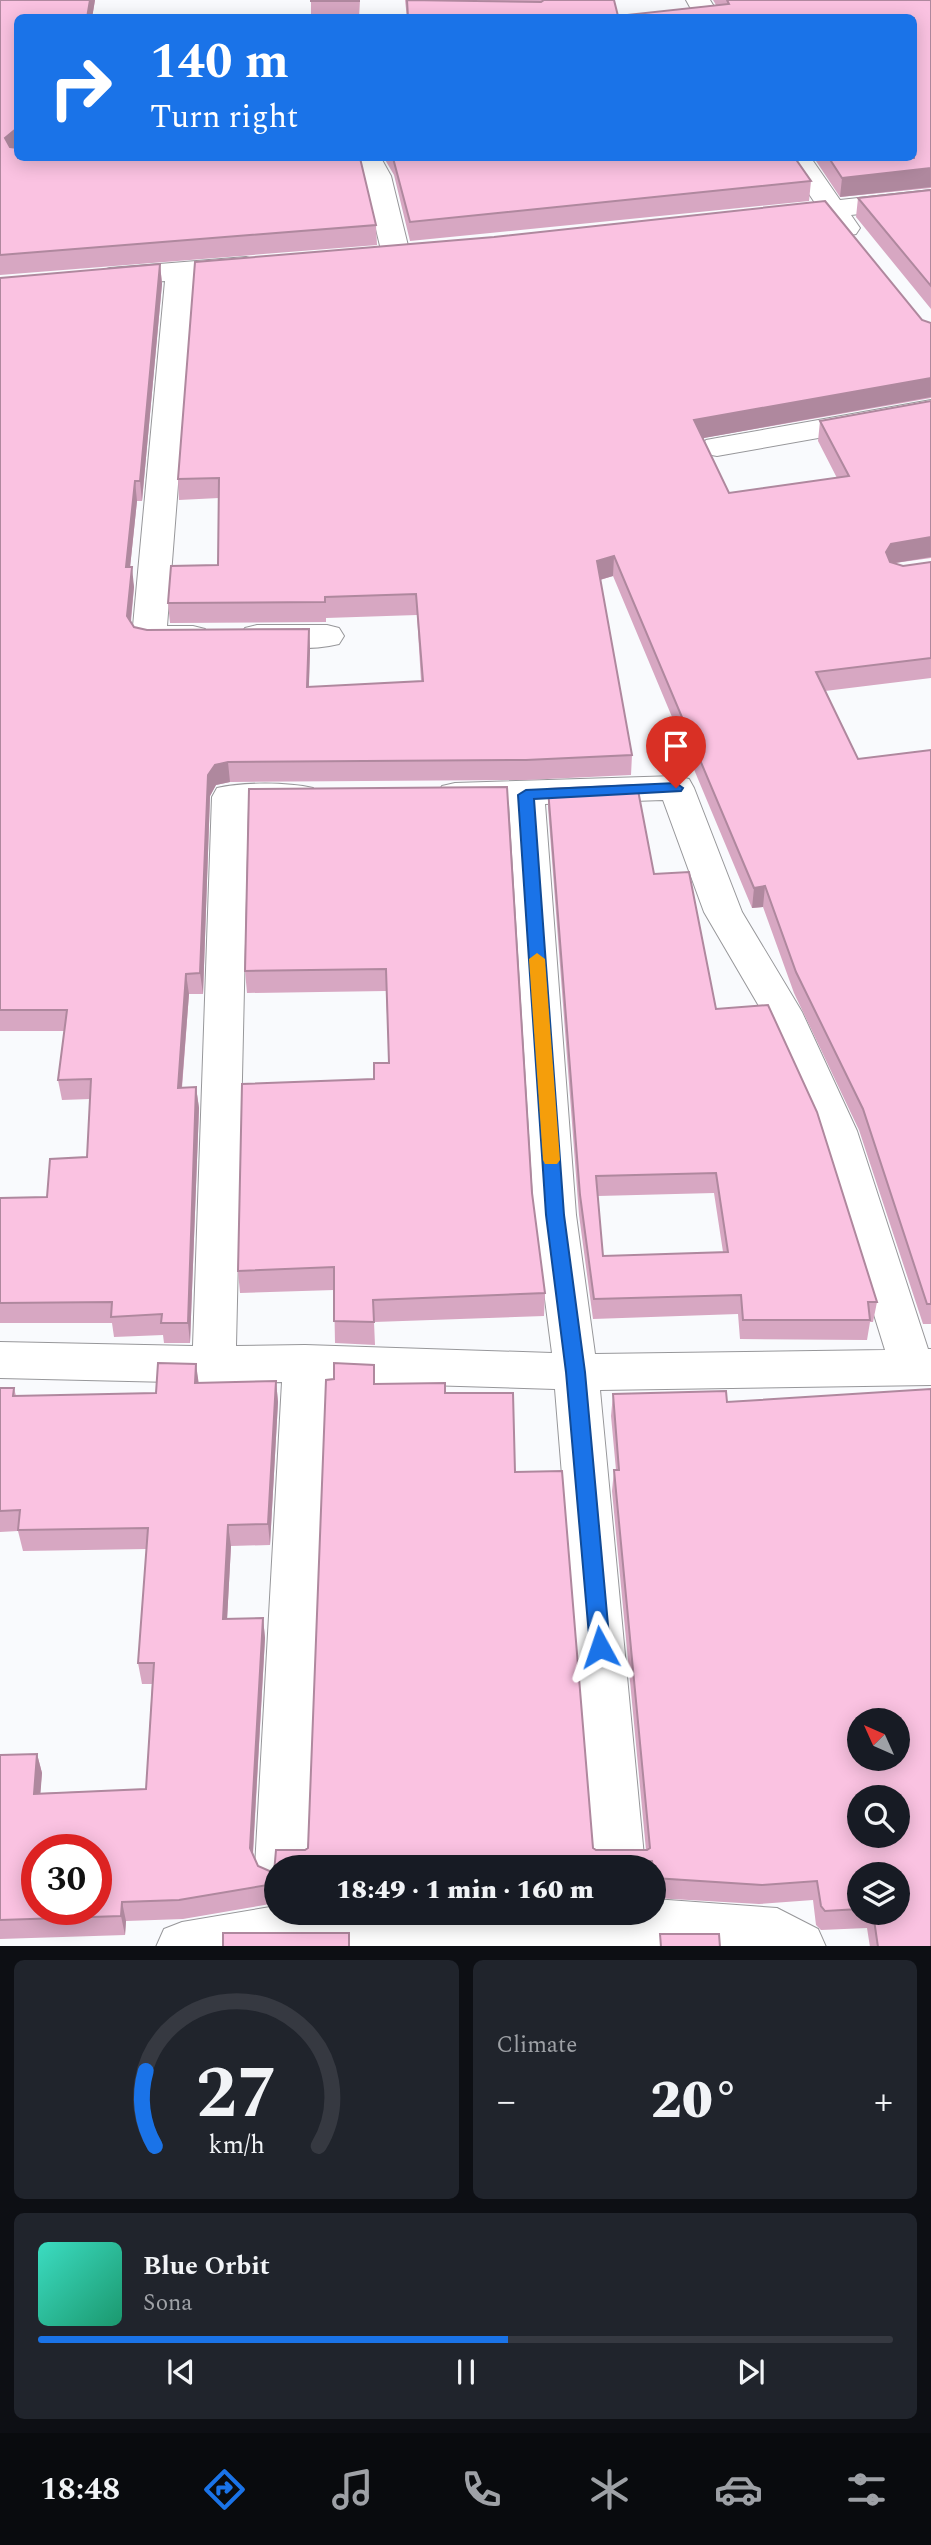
<!DOCTYPE html>
<html lang="en">
<head>
<meta charset="utf-8">
<style>
  body { margin:0; font-family:Spectral,serif; background:#20242c; color:#f1f3f6; height:100vh; display:flex; flex-direction:column; font-size:26px; white-space:nowrap }
  * { box-sizing:border-box; margin:0 }
  p { font-size:23px; color:#9ea1a6 }
  .icon { flex:none; width:38px; height:38px; fill:none; stroke:currentColor; stroke-width:2; stroke-linecap:round; stroke-linejoin:round }
  .map { position:relative; height:1946px; overflow:hidden }
  .drawer { display:flex; flex-direction:column; gap:14px; padding:14px; background:#0d0f14; flex:1 }
  .drawer>* { flex:none }
  .banner { position:absolute; left:14px; top:14px; width:903px; height:147px; border-radius:10px; box-shadow:0 4px 18px #0003; background:#1a73e8; color:#fff; overflow:hidden }
  .needle { width:46px; rotate:315deg }
  .controls { position:absolute; left:847px; top:1708px; display:grid; gap:14px }
  .controls a { display:grid; place-items:center; width:63px; height:63px; border-radius:50%; background:#171b24; box-shadow:0 4px 18px #0003; font-size:35px }
  .speed { position:absolute; left:21px; top:1834px; display:flex; gap:14px; font-size:35px; font-weight:700; text-align:center }
  .speed>* { display:grid; place-content:center; width:91px; height:91px; border-radius:50%; background:#171b24; box-shadow:0 4px 18px #0003; line-height:1 }
  .speed .limit { border:10px solid #d22; background:#fff; color:#111 }
  .pin { position:absolute; display:grid; place-items:center; width:60px; height:60px; color:#fff; margin:-72px -30px; border-radius:50% 50% 50% 0; rotate:-45deg; box-shadow:0 0 7px #0007 }
  .pin .icon { rotate:45deg }
  .me { position:absolute; width:77px; margin:-38px; rotate:355deg; stroke-linejoin:round; filter:drop-shadow(0 0 5px #0008) }
  .turn { display:flex; align-items:center; gap:24px; height:147px; padding:0 21px; font-size:32px }
  .turn .icon { width:91px; height:91px; stroke-width:2.5 }
  .turn b { display:block; font-size:49px; line-height:60px }
  .big { font-size:52px; font-weight:800; line-height:1.1 }
  .drawer .tile { flex:1; display:flex; flex-direction:column; justify-content:center; gap:10px; min-width:0; padding:0 24px; border-radius:10px; background:#20242c }
  .drawer .dial { align-items:center; gap:0 }
  .dial svg { height:182px; overflow:visible; fill:none; stroke:#363941; stroke-width:7; stroke-linecap:round; text-anchor:middle }
  .dial text { fill:#f1f3f6; stroke:none }
  .song { display:flex; align-items:center; gap:21px }
  .cover { width:84px; height:84px; border-radius:10px; background:linear-gradient(135deg,hsl(170 70% 55%),hsl(160 70% 35%)) }
  .played { height:7px; border-radius:4px; background:linear-gradient(90deg,#1a73e8 55%,#363941 55%) }
  .keys { display:flex; justify-content:space-around; direction:ltr }
  .heat { display:flex; justify-content:space-between; align-items:center; font-size:38px; direction:ltr }
  .drawer .tiles { flex:1; display:grid; gap:14px; grid-template-columns:1fr 1fr }
  .tile:last-child { grid-column:span 2 }
  .trip { position:absolute; left:264px; top:1855px; width:402px; height:70px; border-radius:35px; background:#171b24; box-shadow:0 4px 18px #0003; font-weight:800; line-height:70px; text-align:center }
  .tabs { display:flex; height:112px; justify-content:space-around; align-items:center; background:#090b0e; color:#9ea1a6 }
  .tabs .icon { width:49px; height:49px }
  .tabs .selected { color:#1a73e8 }
  .tabs b { font-size:32px; color:#f1f3f6 }
  .map>svg:first-child { display:block }
</style>
</head>
<body>
<div class="map">
<svg width="931" height="1947" viewBox="0 0 931 1947">
  <rect width="100%" height="100%" fill="#f9fafd"/>
  <g fill="none" stroke-linecap="round" stroke-linejoin="round">
    <defs>
      <path id="minor" d="M686 0H710L721 18H696Z
        M355 158H381L391 176 410 254 406 260 396 263 386 260 382 254 363 176Z
        M785 158H811L840 200 931 190V206L851 215 860 228 856 234 846 236 836 234 825 218 779 223 769 221 765 215 769 209 815 203Z
        M246 257 256 260 260 266 256 272 194 279 167 626H193L205 629 210 637 205 645C184 650 158 650 137 645L132 637 165 281 110 286 100 283 96 277 100 271 110 268Z
        M931 400V418L717 456 706 454 701 447 706 440 717 438Z
        M257 625H327L339 628 344 636 339 644C315 650 269 650 245 644L240 636 245 628Z
        M676 776 689 779 694 788 742 912 802 1012 857 1131 928 1349H931V1385L600 1390 645 1867H594L555 1389 326 1382 307 1867H276V1890L263 1884 255 1867 282 1382 214 1383 0 1378V1342L193 1346 212 797 217 788C242 782 288 782 313 788L318 797 313 806 300 809H248L236 1346 305 1345 552 1353 534 1215 509 805 455 807 442 804 437 795 442 786 455 783ZM663 800 704 912 763 1013 817 1131 885 1350 595 1354 576 1215 545 804Z
        M654 1899 777 1908 818 1929 826 1947H156L164 1929 182 1922 276 1906V1913H654Z"/>
    </defs>
    <!-- minor casing -->
    <use href="#minor" stroke="#97979a" stroke-width="2"/>
    <!-- minor -->
    <use href="#minor" fill="#fff" fill-rule="evenodd"/>
  </g>
  <!-- wall -->
  <path fill="#d7a7c2" fill-rule="evenodd" d="M0 0H95L92 18H18V158L376 225 377 245 0 275Z
    M311 0H360L359 18H311Z
    M405 0H460L463 1H489L474 0H614L618 16 716 5 713 0H931V188L840 197 814 158H914V18H407Z
    M384 158H795L811 181 809 201 410 241 394 175Z
    M931 190V309L856 217 858 198Z
    M160 264 162 284 142 501H137L130 567 134 587 131 622 134 627 147 630 309 629 310 650 309 687 421 681 417 615 326 618V622L170 623 168 603 218 565 219 498 179 500 178 479 922 320 931 323V398L703 438 729 493 837 478 818 441 820 421 931 401V558L895 563 903 566 931 562V678L825 691 858 759 931 750V1324H923L859 1130 794 993 763 907 752 908 613 576 600 580 632 755 631 775 526 780 230 782 216 785 210 796 203 994H189L182 1088 196 1087 199 1108 190 1343H164L163 1335 114 1337 112 1323H0V1198L47 1197 87 1157 90 1099 62 1100 58 1080 64 1031H0V278Z
    M507 787 532 1193 545 1293 544 1316 374 1322 375 1345 335 1343 334 1290 240 1293 238 1271 374 1079 389 1063 386 991 247 993 245 971Z
    M548 789 654 874 716 1009 877 1302 873 1322H870L867 1340 740 1339 738 1314 593 1319 579 1215 548 808ZM714 1193 723 1252 603 1256 598 1196Z
    M158 1363 196 1364 198 1383 276 1381 278 1402 270 1545 231 1546 227 1619 263 1618 265 1638 253 1855 258 1866 274 1873 276 1850H305L308 1848 326 1380 334 1379V1363L374 1365 375 1384 445 1383V1393H513L515 1472 562 1471 593 1848 596 1850H646L612 1491 614 1470H616L611 1416 613 1394 726 1391 727 1402 931 1389V1947H870L867 1928 821 1930 816 1925 813 1900 759 1904 654 1898V1867H276V1906V1903L183 1919 126 1921 125 1935 0 1939V1755L37 1754 42 1773 40 1793 146 1789 152 1684H142L138 1663 147 1549 23 1551 18 1531 0 1532V1388H14L16 1396 156 1393ZM859 1720H898V1759H859ZM859 1797H898V1836H859ZM37 1850H96V1909H37ZM859 1874H898V1913H859Z"/>
  <!-- shaded-wall -->
  <path fill="#af889e" d="M90 0H95L92 18H87Z
    M16 129 18 149 7 158 5 138Z
    M931 168V187L840 197 842 178Z
    M160 264 162 284 142 501 140 481Z
    M931 378V397L693 440 694 420Z
    M135 481 137 501 128 587 126 567Z
    M931 537V557L889 564 886 552 891 544Z
    M614 556 613 576 596 581 597 561Z
    M132 567 134 587 129 637 127 616Z
    M309 629 310 650 308 708 307 687Z
    M228 762 230 782 216 785 210 796 203 994 200 973 208 775 215 765Z
    M765 886 763 907 752 908 754 888Z
    M186 974 189 994 180 1109 178 1088Z
    M196 1087 199 1108 190 1343 188 1323Z
    M196 1364 199 1385 195 1383Z
    M276 1381 278 1402 270 1545 268 1524Z
    M228 1525 231 1546 226 1639 223 1619Z
    M263 1618 265 1638 252 1867 250 1848Z
    M37 1754 42 1773 39 1813 34 1794Z
    M122 1902 126 1921 125 1935 121 1916Z"/>
  <!-- building -->
  <path fill="#fac2e1" stroke="#af889e" stroke-width="2" fill-rule="evenodd" d="M0 0H90L87 18H18V135L16 129 5 138 10 147 18 148V158H360L376 225 0 255Z
    M311 0H359V1H311Z
    M407 0 541 2 544 0H614L618 16 729 4 727 0H931V168L842 178 829 158H914V18H408Z
    M393 158H795L811 181 410 222Z
    M931 190V286L858 198Z
    M825 201 922 320 931 323V378L694 420 729 493 849 476 820 421 931 401V537L891 544 886 552 890 562 903 566 931 562V658L816 672 858 759 931 750V1304H927L863 1109 796 972 765 886 754 888 614 556 597 561 632 755 526 760 228 762 215 765 208 775 200 973 186 974 178 1088 196 1087 188 1323H161L162 1314 111 1317 112 1302 0 1303V1198L47 1197 50 1159 87 1157 91 1079 58 1080 67 1010H0V278L160 264 140 481H135L126 567H132L127 616 134 627 147 630 309 629 307 687 423 681 416 594 325 597V602L168 603 171 566 218 565 219 478 178 479 195 262 494 237Z
    M637 785 654 874 689 872 716 1009 768 1005 817 1112 877 1302H868L870 1320H743L741 1295 594 1299 580 1195 548 789ZM716 1173 728 1252 603 1256 596 1176Z
    M507 787 532 1193 545 1293 373 1300 374 1322 334 1321V1267L238 1271 242 1084 374 1079V1063H389L386 969 245 971 249 789Z
    M158 1363 196 1364 195 1383 276 1381 268 1524 228 1525 223 1619 263 1618 250 1848 258 1866 274 1873 276 1850H305L308 1848 326 1380 334 1379V1363L374 1365V1384L445 1383V1393H513L515 1472 562 1471 593 1848 596 1850H647L650 1848 614 1470H619L613 1394 726 1391 727 1402 931 1389V1947H878L873 1913H898V1874H859V1909L825 1911 821 1906 817 1881 762 1885 654 1878V1867H653L652 1861 507 1867H276V1891L273 1884 179 1900 122 1902 121 1916 0 1920V1755L37 1754 34 1794 146 1789 154 1663H138L148 1528 18 1530 20 1510 0 1511V1388H14L13 1396 156 1393ZM859 1720H898V1759H859ZM859 1797H898V1836H859ZM37 1850H96V1909H37Z
    M223 1933H349V1947H223Z
    M660 1934H719L720 1947H661Z"/>
  <!-- route -->
  <path fill="#1a73e8" stroke="#114b97" stroke-width="2" d="M676 783 683 788 681 791 534 799 564 1215 585 1372 610 1647 607 1653 600 1656 593 1653 590 1647 566 1372 546 1215 518 795 526 790Z"/>
  <!-- slow -->
  <path fill="#f59e0b" d="M537 953 545 959 560 1160 557 1164H545L543 1160 529 959Z"/>
</svg>
<div class="controls">
<a><svg class="needle" viewBox="-14 -14 28 28"><path d="M0-13l5 13h-10z" fill="#e53935"/><path d="M0 13l5-13h-10z" fill="#9ea1a6"/></svg></a>
<a><svg class="icon" aria-label="search" viewBox="0 0 24 24"><circle cx="10" cy="10" r="6"/><path d="M15 15l6 6"/></svg></a>
<a><svg class="icon" aria-label="layers" viewBox="0 0 24 24"><path d="M12 4l9 5-9 5-9-5zM3 14l9 5 9-5"/></svg></a>
</div>
<div class="speed"><div class="limit">30</div></div>
<div class="pin" style="left:676px;top:788px;background:#d93025"><svg class="icon" aria-label="arrive" viewBox="0 0 24 24"><path d="M6 21V4h12l-3 4 3 4H6"/></svg></div>
<svg class="me" style="left:600px;top:1647px" viewBox="-20 -20 40 40"><path d="M0-17L14 15 0 8-14 15z" fill="#1a73e8" stroke="#fff" stroke-width="4"/></svg>
<div class="trip">18:49 · 1 min · 160 m</div>
<div class="banner">
<div class="turn"><svg class="icon" aria-label="right" viewBox="0 0 24 24"><path d="M7 20v-9h11M14 6l5 5-5 5"/></svg><div><b>140 m</b>Turn right</div></div>
</div>
</div>
<section class="drawer">
<div class="tiles">
<div class="tile dial"><svg viewBox="0 0 100 80">
<path d="M14 69A42 42 0 1 1 86 69"/>
<path d="M14 69A42 42 0 0 1 10 36" stroke="#1a73e8"/>
<text x="50" y="56" font-size="32" font-weight="700">27</text>
<text x="50" y="72" font-size="11">km/h</text>
</svg></div>
<div class="tile"><p>Climate</p>
<div class="heat"><a>−</a><b class="big">20°</b><a>+</a></div>
</div>
<div class="tile">
<div class="song"><i class="cover"></i><div><b>Blue Orbit</b><p>Sona</p></div></div>
<div class="played"></div>
<div class="keys"><svg class="icon" aria-label="previous" viewBox="0 0 24 24"><path d="M18 5L8 12l10 7zM5 5v14"/></svg><svg class="icon" aria-label="pause" viewBox="0 0 24 24"><path d="M8 5v14M16 5v14"/></svg><svg class="icon" aria-label="next" viewBox="0 0 24 24"><path d="M6 5l10 7-10 7zM19 5v14"/></svg></div>
</div>
</div>
</section>
<nav class="tabs">
<b>18:48</b>
<svg class="icon selected" aria-label="directions" viewBox="0 0 24 24"><path d="M12 3l9 9-9 9-9-9zM9 14v-3h6M13 9l2 2-2 2"/></svg>
<svg class="icon" aria-label="music" viewBox="0 0 24 24"><path d="M9 18V5l10-2v13"/><circle cx="6" cy="18" r="3"/><circle cx="16" cy="16" r="3"/></svg>
<svg class="icon" aria-label="phone" viewBox="0 0 24 24"><path d="M5 4h4l2 5-3 2q2 4 5 5l2-3 5 2v4C11 20 4 13 5 4z"/></svg>
<svg class="icon" aria-label="climate" viewBox="0 0 24 24"><path d="M12 3v18M4 7l16 10M4 17L20 7"/></svg>
<svg class="icon" aria-label="car" viewBox="0 0 24 24"><path d="M5 17H2v-5l4-1 3-4h7l3 4 3 1v5h-3M9 17h6M6 11h13"/><circle cx="7" cy="17" r="2"/><circle cx="17" cy="17" r="2"/></svg>
<svg class="icon" aria-label="filters" viewBox="0 0 24 24"><path d="M4 7h16M4 17h16"/><circle cx="9" cy="7" r="2"/><circle cx="15" cy="17" r="2"/></svg>
</nav>
</body>
</html>
